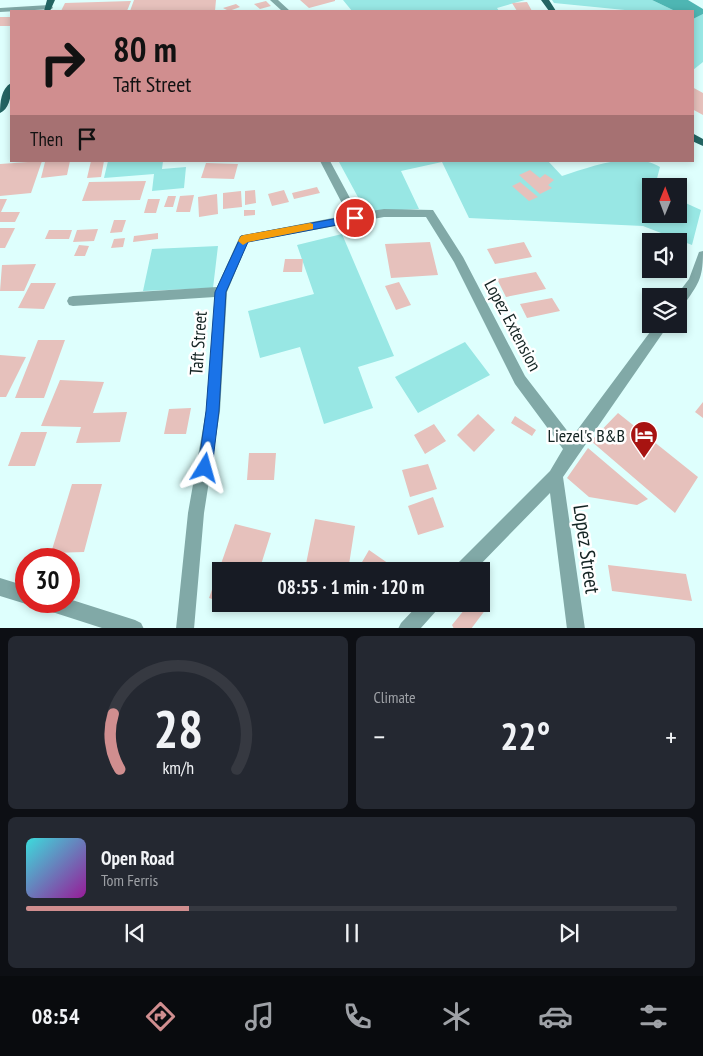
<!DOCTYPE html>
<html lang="en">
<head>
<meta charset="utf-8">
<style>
  body { margin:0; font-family:"PT Sans Narrow",sans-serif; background:#242831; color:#f1f3f6; height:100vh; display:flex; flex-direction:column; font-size:19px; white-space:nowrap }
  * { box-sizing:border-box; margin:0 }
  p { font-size:16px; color:#9ea1a6 }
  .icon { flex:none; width:28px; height:28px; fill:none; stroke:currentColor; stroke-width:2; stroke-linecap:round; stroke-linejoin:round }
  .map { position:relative; height:628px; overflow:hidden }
  .details { display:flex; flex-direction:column; gap:8px; padding:8px; background:#0d0f14; flex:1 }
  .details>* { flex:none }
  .hud { position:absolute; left:10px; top:10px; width:684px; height:152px; border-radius:0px; box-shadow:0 2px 8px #0003; background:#d08e8f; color:#111; overflow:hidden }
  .needle { width:32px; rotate:1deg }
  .buttons { position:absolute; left:642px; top:178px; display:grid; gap:10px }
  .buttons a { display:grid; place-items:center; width:45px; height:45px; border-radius:0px; background:#171b24; box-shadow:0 2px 8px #0003; font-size:25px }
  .speed { position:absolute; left:15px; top:548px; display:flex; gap:10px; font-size:25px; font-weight:700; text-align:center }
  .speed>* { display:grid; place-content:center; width:65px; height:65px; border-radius:50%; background:#171b24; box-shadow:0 2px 8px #0003; line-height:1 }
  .speed .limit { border:8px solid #d22; background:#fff; color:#111 }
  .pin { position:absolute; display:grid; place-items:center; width:42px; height:42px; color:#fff; margin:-21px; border:2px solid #fff; border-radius:50%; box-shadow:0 1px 5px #0007 }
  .me { position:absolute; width:55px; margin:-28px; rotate:8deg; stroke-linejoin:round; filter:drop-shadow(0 0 4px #0008) }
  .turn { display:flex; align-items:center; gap:18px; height:105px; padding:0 20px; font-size:22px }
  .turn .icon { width:65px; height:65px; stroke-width:2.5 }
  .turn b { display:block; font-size:35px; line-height:42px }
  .then { display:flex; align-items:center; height:48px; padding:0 20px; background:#0003; gap:10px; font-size:19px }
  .big { font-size:38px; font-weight:600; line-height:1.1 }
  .details .card { flex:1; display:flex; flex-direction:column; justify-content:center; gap:8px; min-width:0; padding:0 18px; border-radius:8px; background:#242831 }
  .details .dial { align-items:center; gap:0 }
  .dial svg { height:130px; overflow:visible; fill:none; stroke:#363941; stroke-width:7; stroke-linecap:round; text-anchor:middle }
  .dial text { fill:#f1f3f6; stroke:none }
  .song { display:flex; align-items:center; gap:15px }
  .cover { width:60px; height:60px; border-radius:8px; background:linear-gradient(135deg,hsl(180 70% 55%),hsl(300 70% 35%)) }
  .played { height:5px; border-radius:2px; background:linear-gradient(90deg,#d08e8f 25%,#363941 25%) }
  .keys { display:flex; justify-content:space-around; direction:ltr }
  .heat { display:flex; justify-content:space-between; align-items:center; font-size:28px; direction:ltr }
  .details .tiles { flex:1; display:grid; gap:8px; grid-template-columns:1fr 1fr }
  .card:last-child { grid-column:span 2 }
  .trip { position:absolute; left:212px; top:562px; width:278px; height:50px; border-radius:0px; background:#171b24; box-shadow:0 2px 8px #0003; font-weight:600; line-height:50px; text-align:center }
  .tabs { display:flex; height:80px; justify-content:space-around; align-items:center; background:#090b0e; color:#9ea1a6 }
  .tabs .icon { width:35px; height:35px }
  .tabs .current { color:#d08e8f }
  .tabs b { font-size:22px; color:#f1f3f6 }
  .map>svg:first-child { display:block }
</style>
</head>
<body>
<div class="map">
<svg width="703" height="629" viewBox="0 0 703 629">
  <rect width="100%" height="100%" fill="#defffd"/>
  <!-- green -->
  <path fill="#98e7e4" d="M343 0H525L497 8 499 11H352Z
    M552 0H652L675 11H635L554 3Z
    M703 14V62L693 70V19Z
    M108 161H163L162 169 186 167 184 188 152 191 154 174 104 178Z
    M548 161 562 176C590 167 633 150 660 167L655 186H651V214H679V200L701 210 692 245 643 226 469 218 442 162 401 171 419 209 366 212 339 162Z
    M342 234 394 356 358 367 373 408 324 424 300 347 260 358 248 311 314 294 297 245Z
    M218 246 213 288 143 291 152 249Z
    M465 342 490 375 418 413 395 377Z"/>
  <!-- water -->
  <path fill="#4eb6b3" d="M652 0H688L703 9V14L693 19 692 11H675Z"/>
  <!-- building -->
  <path fill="#e6c1bc" d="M134 0H216L215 11H130Z
    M300 0H335V1L309 8Z
    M131 1 127 11H61L65 3Z
    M266 1 271 6 260 9 254 4Z
    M527 2 532 11H517L512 3Z
    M236 4 240 7 229 11 223 8Z
    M0 17H11V26H0Z
    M692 87 703 93V115L692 109Z
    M42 161 31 193 0 196V164Z
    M56 161H70L67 175 41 178 45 162Z
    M91 161H104L101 177 87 178Z
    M206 163 238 164 234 179 201 178Z
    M530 170 540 178 545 174 554 180 548 185 552 188 540 194 519 175Z
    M146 181 140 200 82 201 89 182Z
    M520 182 538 197 529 201 512 186Z
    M317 187 320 193 294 199 292 193Z
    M255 190 256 203 245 205V191Z
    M284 190 289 202 272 206 268 194Z
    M241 191 242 207 223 209V193Z
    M217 194 218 214 199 217 198 197Z
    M194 195 190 212H176L180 196Z
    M168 196H176L173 207H164Z
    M0 199H7L1 212H20L15 222H0Z
    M148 199H160L156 213H144Z
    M244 210H255V215L244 216Z
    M114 220H126L122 232 110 233Z
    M0 228H15L5 248H0Z
    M98 229 94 241 73 242 77 230Z
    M49 230H72L69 239H45Z
    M158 233V239L133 242 134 236Z
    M125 238 123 247 111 248 114 239Z
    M430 242 438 275 391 278 385 244Z
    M524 242 532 257 495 264 487 249Z
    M79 245 89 246 85 256H74Z
    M285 259H303L302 272H283Z
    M36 264 24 291H0L2 265Z
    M536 272 546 289 506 297 497 279Z
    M399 282 411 305 396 310 385 286Z
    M31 283H56L44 309 18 308Z
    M552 298 560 311 527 318 520 304Z
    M38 340H65L44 398H15Z
    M0 355 26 357 6 397H0Z
    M60 380 104 382 93 413 127 412 120 442 76 443 81 427 41 426Z
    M703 402V418L695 412Z
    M191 408 186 434H164L169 409Z
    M618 413 698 477 675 513 591 441Z
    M478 414 495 430 474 452 457 435Z
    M515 416 536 430 532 436 511 423Z
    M434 424 446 441 425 454 414 435Z
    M21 432H47L35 466H8Z
    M588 448 648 499 637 505 589 497 567 478Z
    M249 453H276L274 480H247Z
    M428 464 437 489 410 497 402 470Z
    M72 484H102L84 552 51 553Z
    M433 497 444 527 418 535 408 506Z
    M315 519 355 526 348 571 306 564Z
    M235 524 271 533 259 571H221V602L209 598Z
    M369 550 392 566 389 571H361L358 569Z
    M608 565 686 574 692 601 612 591Z
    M481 598 489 605 471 629H454L452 625 469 604H481Z
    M231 604H250L248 609Z"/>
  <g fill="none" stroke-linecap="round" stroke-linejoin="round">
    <!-- street -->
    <path fill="#81a9a7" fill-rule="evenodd" d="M270 0H278L290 11H282Z
      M49 5 53 7 52 9 0 12V8Z
      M320 161H330L358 213 384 209 433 210 463 257 525 376 572 437 656 324H669L563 477 585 629H567L550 493 474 571H454L456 565 550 471 563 449 515 384 454 262 426 217H384L248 242 227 292 220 411 204 513 194 629H176L188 513 206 411 215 297 73 306 69 305 67 301 69 297 73 296 217 287 240 236 348 215Z
      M703 251C703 279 699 283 683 306L679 307V296H676L689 279 699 252Z
      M0 578 26 586V601H32L26 604 0 596Z
      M69 599 135 620 141 623 144 629H105L46 610 40 607 37 601H69Z
      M419 604H440L437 610 420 629H398L401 623Z"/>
    <!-- primary -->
    <path fill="#236462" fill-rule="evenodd" d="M47 0H55L50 11H44Z
      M541 0H549L556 11H549Z
      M11 83C12 93 10 109 0 113 0 102 1 89 11 83Z
      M692 133 703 139V146L692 141Z"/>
  </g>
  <!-- route -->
  <path fill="#1a73e8" stroke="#114b97" d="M355 215 360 218 358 221 248 242 226 292 219 411 212 468 210 473 205 475 200 473 198 468 206 411 215 292 241 236Z"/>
  <!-- slow -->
  <path fill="#f59e0b" d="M310 223 313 224V229L248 242 243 245 238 241 241 236 244 235Z"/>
  <!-- icons -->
  <defs>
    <symbol id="hotel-pin" viewBox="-11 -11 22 30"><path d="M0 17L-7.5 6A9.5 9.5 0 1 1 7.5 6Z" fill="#a71311" stroke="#fff"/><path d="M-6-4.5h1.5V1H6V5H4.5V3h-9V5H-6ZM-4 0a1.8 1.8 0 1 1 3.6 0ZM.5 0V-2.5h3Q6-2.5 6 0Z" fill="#fff"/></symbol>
  </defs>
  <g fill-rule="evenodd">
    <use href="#hotel-pin" x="628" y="419" width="32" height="43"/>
  </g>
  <g text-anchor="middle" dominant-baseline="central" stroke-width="5" stroke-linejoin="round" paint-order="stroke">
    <!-- street labels -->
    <g font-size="18" fill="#142423" stroke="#fff">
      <text transform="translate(513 325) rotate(62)">Lopez Extension</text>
      <text transform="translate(198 343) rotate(-86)">Taft Street</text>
    </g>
    <!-- poi labels -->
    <g font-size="18" fill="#142423" stroke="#fff" text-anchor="end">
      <text x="625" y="435">Liezel's B&amp;B</text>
    </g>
    <!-- near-street labels -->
    <g font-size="21" fill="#142423" stroke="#fff">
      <text transform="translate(587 549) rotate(82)">Lopez Street</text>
    </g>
  </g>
</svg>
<div class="buttons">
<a><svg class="needle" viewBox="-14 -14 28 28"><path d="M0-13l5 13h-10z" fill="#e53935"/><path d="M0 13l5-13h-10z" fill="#9ea1a6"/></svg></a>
<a><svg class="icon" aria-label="sound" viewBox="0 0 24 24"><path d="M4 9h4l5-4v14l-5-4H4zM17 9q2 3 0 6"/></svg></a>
<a><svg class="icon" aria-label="layers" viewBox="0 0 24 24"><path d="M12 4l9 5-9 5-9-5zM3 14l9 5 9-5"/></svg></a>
</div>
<div class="speed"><div class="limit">30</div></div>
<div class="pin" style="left:355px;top:218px;background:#d93025"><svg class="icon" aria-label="arrive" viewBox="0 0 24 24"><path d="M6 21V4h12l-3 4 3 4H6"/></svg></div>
<svg class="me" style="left:205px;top:468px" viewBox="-20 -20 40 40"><path d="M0-17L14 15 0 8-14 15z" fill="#1a73e8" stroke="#fff" stroke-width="4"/></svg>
<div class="trip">08:55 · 1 min · 120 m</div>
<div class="hud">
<div class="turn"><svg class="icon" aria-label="right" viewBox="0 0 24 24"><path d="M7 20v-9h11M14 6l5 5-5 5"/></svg><div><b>80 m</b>Taft Street</div></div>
<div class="then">Then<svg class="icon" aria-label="arrive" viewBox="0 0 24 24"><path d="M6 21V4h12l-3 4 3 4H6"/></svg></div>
</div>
</div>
<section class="details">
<div class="tiles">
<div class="card dial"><svg viewBox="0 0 100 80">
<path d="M14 69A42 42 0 1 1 86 69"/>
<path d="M14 69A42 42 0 0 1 10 35" stroke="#d08e8f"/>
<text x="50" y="56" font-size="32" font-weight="700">28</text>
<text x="50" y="72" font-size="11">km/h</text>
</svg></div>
<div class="card"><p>Climate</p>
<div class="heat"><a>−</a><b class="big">22°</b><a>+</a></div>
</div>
<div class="card">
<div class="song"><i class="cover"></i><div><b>Open Road</b><p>Tom Ferris</p></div></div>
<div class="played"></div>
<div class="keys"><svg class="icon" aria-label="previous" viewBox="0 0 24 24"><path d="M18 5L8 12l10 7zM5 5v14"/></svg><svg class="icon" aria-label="pause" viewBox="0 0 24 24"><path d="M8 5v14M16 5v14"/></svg><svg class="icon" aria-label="next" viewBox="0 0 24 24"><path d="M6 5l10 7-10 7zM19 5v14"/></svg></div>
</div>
</div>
</section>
<nav class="tabs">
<b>08:54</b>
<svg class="icon current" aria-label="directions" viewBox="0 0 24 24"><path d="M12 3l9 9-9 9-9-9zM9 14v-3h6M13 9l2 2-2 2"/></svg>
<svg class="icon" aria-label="music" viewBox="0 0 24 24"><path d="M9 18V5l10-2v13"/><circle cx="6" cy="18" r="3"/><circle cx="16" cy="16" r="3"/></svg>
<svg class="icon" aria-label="phone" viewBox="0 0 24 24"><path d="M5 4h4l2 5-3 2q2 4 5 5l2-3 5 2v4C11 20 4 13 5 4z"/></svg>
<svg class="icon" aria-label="climate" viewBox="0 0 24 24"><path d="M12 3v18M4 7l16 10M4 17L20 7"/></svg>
<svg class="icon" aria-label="car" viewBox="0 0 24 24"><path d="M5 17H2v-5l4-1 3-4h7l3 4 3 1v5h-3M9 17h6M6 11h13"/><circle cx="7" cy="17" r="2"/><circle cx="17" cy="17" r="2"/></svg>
<svg class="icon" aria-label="filters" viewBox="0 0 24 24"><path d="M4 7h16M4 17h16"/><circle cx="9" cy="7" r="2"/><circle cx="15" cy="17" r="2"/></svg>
</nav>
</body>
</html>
